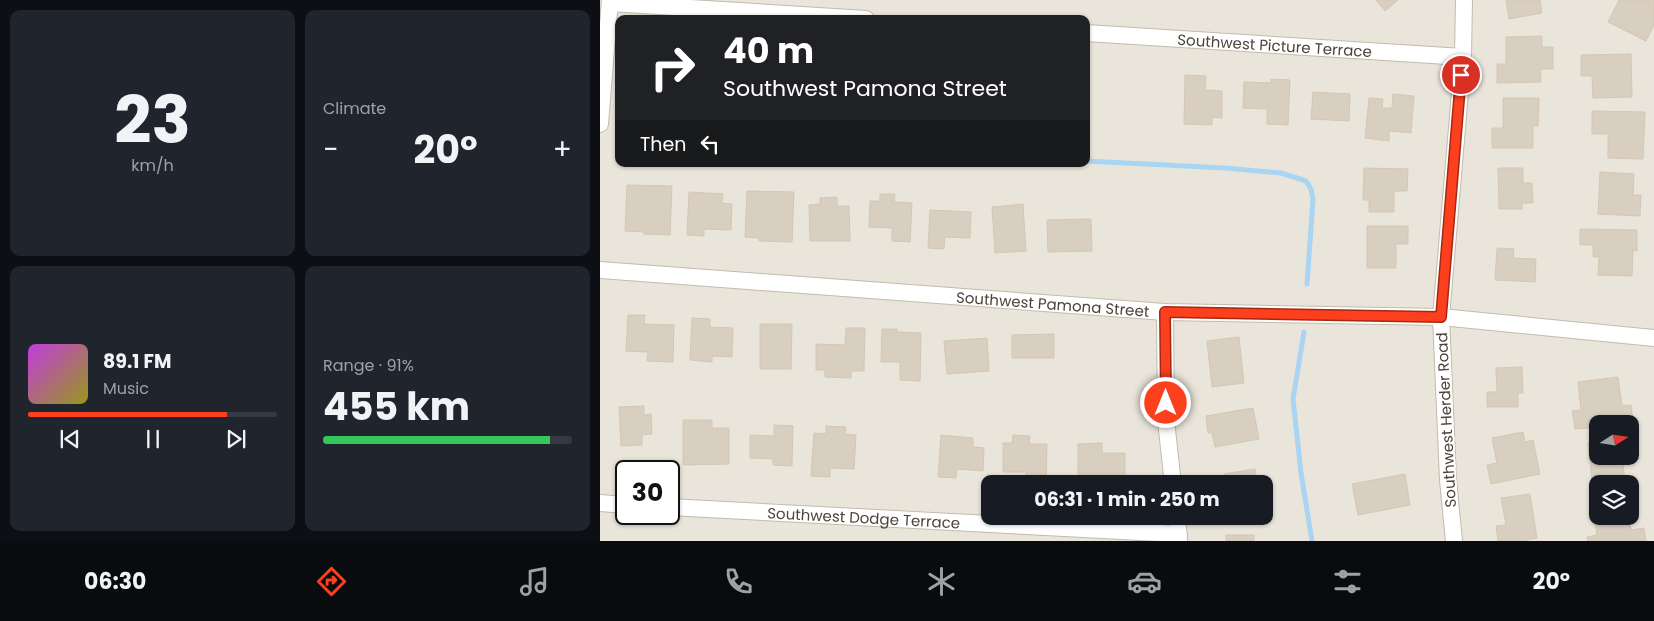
<!DOCTYPE html>
<html lang="en">
<head>
<meta charset="utf-8">
<style>
  body { margin:0; font-family:Poppins,sans-serif; background:#20242c; color:#f1f3f6; height:100vh; display:flex; flex-direction:column; font-size:19px; white-space:nowrap }
  * { box-sizing:border-box; margin:0 }
  p { font-size:16px; color:#9ea1a6 }
  .icon { flex:none; width:28px; height:28px; fill:none; stroke:currentColor; stroke-width:2; stroke-linecap:round; stroke-linejoin:round }
  .map { position:relative; flex:1; overflow:hidden }
  .details { display:flex; flex-direction:column; gap:10px; padding:10px; background:#0d0f14; width:600px }
  .details>* { flex:none }
  .top-card { position:absolute; left:15px; top:15px; width:475px; height:152px; border-radius:10px; box-shadow:0 1px 4px #0004; background:#202124; color:#fff; overflow:hidden }
  .needle { width:32px; rotate:78deg }
  .controls { position:absolute; left:989px; top:415px; display:grid; gap:10px }
  .controls a { display:grid; place-items:center; width:50px; height:50px; border-radius:10px; background:#171b24; box-shadow:0 1px 4px #0004; font-size:25px }
  .speed { position:absolute; left:15px; top:460px; display:flex; gap:10px; font-size:25px; font-weight:700; text-align:center }
  .speed>* { display:grid; place-content:center; width:65px; height:65px; border-radius:50%; background:#171b24; box-shadow:0 1px 4px #0004; line-height:1 }
  .speed .limit { border:2px solid #111; border-radius:8px; background:#fff; color:#111 }
  .pin { position:absolute; display:grid; place-items:center; width:42px; height:42px; color:#fff; margin:-21px; border:2px solid #fff; border-radius:50%; box-shadow:0 1px 5px #0007 }
  .me { position:absolute; width:55px; margin:-28px; rotate:0deg; stroke-linejoin:round; filter:drop-shadow(0 0 4px #0008) }
  .turn { display:flex; align-items:center; gap:18px; height:105px; padding:0 25px; font-size:22px }
  .turn .icon { width:65px; height:65px; stroke-width:2.5 }
  .turn b { display:block; font-size:35px; line-height:42px }
  .then { display:flex; align-items:center; height:48px; padding:0 25px; background:#0003; gap:10px; font-size:19px }
  .big { font-size:38px; font-weight:700; line-height:1.1 }
  .details .tile { flex:1; display:flex; flex-direction:column; justify-content:center; gap:8px; min-width:0; padding:0 18px; border-radius:10px; background:#20242c }
  .details .dial { align-items:center; gap:0 }
  .dial b { font-size:65px; line-height:1 }
  .song { display:flex; align-items:center; gap:15px }
  .cover { width:60px; height:60px; border-radius:8px; background:linear-gradient(135deg,hsl(290 70% 55%),hsl(60 70% 35%)) }
  .played { height:5px; border-radius:2px; background:linear-gradient(90deg,#fc3f1d 80%,#363941 80%) }
  .keys { display:flex; justify-content:space-around; direction:ltr }
  .heat { display:flex; justify-content:space-between; align-items:center; font-size:28px; direction:ltr }
  .charge { height:8px; border-radius:4px; background:linear-gradient(90deg,#34c759 91%,#363941 0) }
  .details .tiles { flex:1; display:grid; gap:10px; grid-template-columns:repeat(2,1fr) }
  .trip { position:absolute; left:381px; top:475px; width:292px; height:50px; border-radius:10px; background:#171b24; box-shadow:0 1px 4px #0004; font-weight:700; line-height:50px; text-align:center }
  .tab-bar { display:flex; height:80px; justify-content:space-around; align-items:center; background:#090b0e; color:#9ea1a6 }
  .tab-bar .icon { width:35px; height:35px }
  .tab-bar .selected { color:#fc3f1d }
  .tab-bar b { font-size:22px; color:#f1f3f6 }
  main { display:flex; flex:1; min-height:0 }
  .map>svg:first-child { display:block }
</style>
</head>
<body>
<main>
<section class="details">
<div class="tiles">
<div class="tile dial"><b>23</b><p>km/h</p></div>
<div class="tile"><p>Climate</p>
<div class="heat"><a>−</a><b class="big">20°</b><a>+</a></div>
</div>
<div class="tile">
<div class="song"><i class="cover"></i><div><b>89.1 FM</b><p>Music</p></div></div>
<div class="played"></div>
<div class="keys"><svg class="icon" aria-label="previous" viewBox="0 0 24 24"><path d="M18 5L8 12l10 7zM5 5v14"/></svg><svg class="icon" aria-label="pause" viewBox="0 0 24 24"><path d="M8 5v14M16 5v14"/></svg><svg class="icon" aria-label="next" viewBox="0 0 24 24"><path d="M6 5l10 7-10 7zM19 5v14"/></svg></div>
</div>
<div class="tile"><p>Range · 91%</p><b class="big">455 km</b><div class="charge"></div></div>
</div>
</section>
<div class="map">
<svg width="1054" height="541" viewBox="0 0 1054 541">
  <rect width="100%" height="100%" fill="#f6f3ec"/>
  <!-- residential -->
  <path fill="#eae5da" fill-rule="evenodd" d="M0 0H1054V541H0ZM19 19H486V164H19ZM998 424H1030V456H998ZM26 471H69V514H26ZM390 484H665V516H390ZM998 484H1030V516H998Z"/>
  <g fill="none" stroke-linecap="round" stroke-linejoin="round">
    <!-- stream -->
    <path stroke="#a9d4f2" stroke-width="5" d="M486 161 625 168 681 173 706 181 711 189 713 200 707 284
      M704 332 693 399 701 473 712 541"/>
  </g>
  <!-- building -->
  <path fill="#d8cfc1" stroke="#d3c7b4" d="M776 0H798L785 11Z
    M906 0H940L942 13 909 19Z
    M1019 0H1054V25L1046 41 1008 22Z
    M942 36V47H953V69H940L941 82 897 83V64H906V37Z
    M1031 54 1032 97 993 98 992 76H981V55Z
    M585 75 606 76 605 90 622 91V118L612 117V125L584 124Z
    M671 79 690 80 688 125 667 124V109L643 108 644 82 671 83Z
    M713 92 750 94 749 121 711 119Z
    M793 94 814 96 811 133 789 131V141L765 138 769 98 783 99 782 108H792Z
    M903 98H939L938 126H933V148H892V128H903Z
    M992 111 1045 112 1043 159 1008 158V134H992Z
    M764 168 808 169 807 191H794V212H769V200H763Z
    M898 168H923V183H932L933 203H922V209H899Z
    M1000 172 1034 174 1033 195H1041L1040 216 998 214Z
    M27 185 72 186 70 235 44 234V232L25 231Z
    M147 191 194 192 192 242 159 241V238L145 237Z
    M89 192 123 194 122 203 132 204 131 230 104 229V236L87 235Z
    M280 194H295L294 202 312 203 310 242 292 241V228L269 227 270 201H280Z
    M237 197V206H249L250 241H210L209 205 220 204V198Z
    M423 204 426 251 395 253 392 207Z
    M330 210 371 212 370 238 345 237 344 249 328 248Z
    M491 219 492 251 448 252 447 220Z
    M767 226H808V244H796V268H767Z
    M980 229 1037 230V251L1033 250 1032 276 998 275 999 257H993V245H980Z
    M897 248 914 249 913 258 936 259 935 282 895 280Z
    M28 315H45L44 324 74 325 73 362 47 361 48 352 26 351Z
    M92 318 110 319V327L133 328 132 357 112 356V362L90 360Z
    M160 324H192L191 369H160Z
    M246 328H265L264 371H251V378L225 377V370H216V344L245 345Z
    M282 329H297V332L321 333 320 381 300 380V362H281Z
    M454 334V358H412V335Z
    M639 337 644 383 612 387 607 341Z
    M387 338 389 371 347 374 344 341Z
    M922 367 923 393H918V407H887V392H897L896 368Z
    M1018 377 1022 406 1031 405 1033 422 998 424V427L975 429 972 411 981 410 978 382Z
    M44 406V415L51 414 52 434 42 435V445L21 446 19 407Z
    M653 408 659 439 615 447 612 433H608L606 416Z
    M83 420H112V428H129V464L83 465Z
    M174 425 193 426 192 466 173 465V459L150 458V435L174 436Z
    M226 426 246 427 245 434 256 435 254 469 230 468V477L211 476 214 433 226 434Z
    M923 432 925 442 933 440 940 474 891 484 887 465 897 463 892 438Z
    M341 435 373 438V447L384 448 383 471 357 469 356 478 338 477Z
    M413 435 430 436 429 444H447L446 484H426V472H403V443H412Z
    M1033 438 1035 462 1023 463 1025 484H1003L1002 479 992 480 988 443 998 442V456H1030V439Z
    M502 443V453H525V484H478V444Z
    M655 469 657 484H626L624 474Z
    M805 474 810 505 758 515 752 484Z
    M930 494 937 538 921 541H898L896 526 906 525 901 498Z
    M1033 501 1035 517 1029 518 1031 530 1044 528 1046 541H988L987 537 997 535 993 507H998V516H1030V502Z
    M626 535H654V541H626Z"/>
  <g fill="none" stroke-linecap="round" stroke-linejoin="round">
    <defs>
      <g id="street">
        <path d="M10 3 266 19"/>
        <path id="s1" d="M486 33 863 57"/>
        <path d="M0 124 10 0"/>
        <path id="s2" d="M0 270 565 312 841 317 1054 338"/>
        <path d="M565 312 566 421 573 484"/>
        <path d="M0 503 26 505"/>
        <path id="s3" d="M69 507 579 534"/>
        <path d="M577 516 579 541"/>
        <path d="M854 541 848 480 841 317 863 57 864 0"/>
      </g>
    </defs>
    <!-- street casing -->
    <use href="#street" stroke="#c2bbae" stroke-width="18"/>
    <!-- street -->
    <use href="#street" stroke="#fff" stroke-width="16"/>
  </g>
  <g fill="none" stroke-linecap="round" stroke-linejoin="round">
    <defs>
      <path id="route" d="M566 403 565 312 841 317 861 75"/>
    </defs>
    <!-- route casing -->
    <use href="#route" stroke="#a42913" stroke-width="12"/>
    <!-- route -->
    <use href="#route" stroke="#fc3f1d" stroke-width="9"/>
  </g>
  <g text-anchor="middle" dominant-baseline="central" stroke-width="4" stroke-linejoin="round" paint-order="stroke">
    <!-- street labels -->
    <g font-size="15" fill="#4b4439" stroke="#fff">
      <text stroke="none"><textPath href="#s1" startOffset="189">Southwest Picture Terrace</textPath></text>
      <text stroke="none"><textPath href="#s2" startOffset="454">Southwest Pamona Street</textPath></text>
      <text transform="translate(846 420) rotate(-93)">Southwest Herder Road</text>
      <text stroke="none"><textPath href="#s3" startOffset="195">Southwest Dodge Terrace</textPath></text>
    </g>
  </g>
</svg>
<div class="controls">
<a><svg class="needle" viewBox="-14 -14 28 28"><path d="M0-13l5 13h-10z" fill="#e53935"/><path d="M0 13l5-13h-10z" fill="#9ea1a6"/></svg></a>
<a><svg class="icon" aria-label="layers" viewBox="0 0 24 24"><path d="M12 4l9 5-9 5-9-5zM3 14l9 5 9-5"/></svg></a>
</div>
<div class="speed"><div class="limit">30</div></div>
<div class="pin" style="left:861px;top:75px;background:#d93025"><svg class="icon" aria-label="arrive" viewBox="0 0 24 24"><path d="M6 21V4h12l-3 4 3 4H6"/></svg></div>
<svg class="me" style="left:566px;top:403px" viewBox="-20 -20 40 40"><circle r="17" fill="#fc3f1d" stroke="#fff" stroke-width="3"/><path d="M0-11L8 9 0 5-8 9z" fill="#fff"/></svg>
<div class="trip">06:31 · 1 min · 250 m</div>
<div class="top-card">
<div class="turn"><svg class="icon" aria-label="right" viewBox="0 0 24 24"><path d="M7 20v-9h11M14 6l5 5-5 5"/></svg><div><b>40 m</b>Southwest Pamona Street</div></div>
<div class="then">Then<svg class="icon" aria-label="left" viewBox="0 0 24 24"><path d="M17 20v-9H6M10 6l-5 5 5 5"/></svg></div>
</div>
</div>
</main>
<nav class="tab-bar">
<b>06:30</b>
<svg class="icon selected" aria-label="directions" viewBox="0 0 24 24"><path d="M12 3l9 9-9 9-9-9zM9 14v-3h6M13 9l2 2-2 2"/></svg>
<svg class="icon" aria-label="music" viewBox="0 0 24 24"><path d="M9 18V5l10-2v13"/><circle cx="6" cy="18" r="3"/><circle cx="16" cy="16" r="3"/></svg>
<svg class="icon" aria-label="phone" viewBox="0 0 24 24"><path d="M5 4h4l2 5-3 2q2 4 5 5l2-3 5 2v4C11 20 4 13 5 4z"/></svg>
<svg class="icon" aria-label="climate" viewBox="0 0 24 24"><path d="M12 3v18M4 7l16 10M4 17L20 7"/></svg>
<svg class="icon" aria-label="car" viewBox="0 0 24 24"><path d="M5 17H2v-5l4-1 3-4h7l3 4 3 1v5h-3M9 17h6M6 11h13"/><circle cx="7" cy="17" r="2"/><circle cx="17" cy="17" r="2"/></svg>
<svg class="icon" aria-label="filters" viewBox="0 0 24 24"><path d="M4 7h16M4 17h16"/><circle cx="9" cy="7" r="2"/><circle cx="15" cy="17" r="2"/></svg>
<b>20°</b>
</nav>
</body>
</html>
